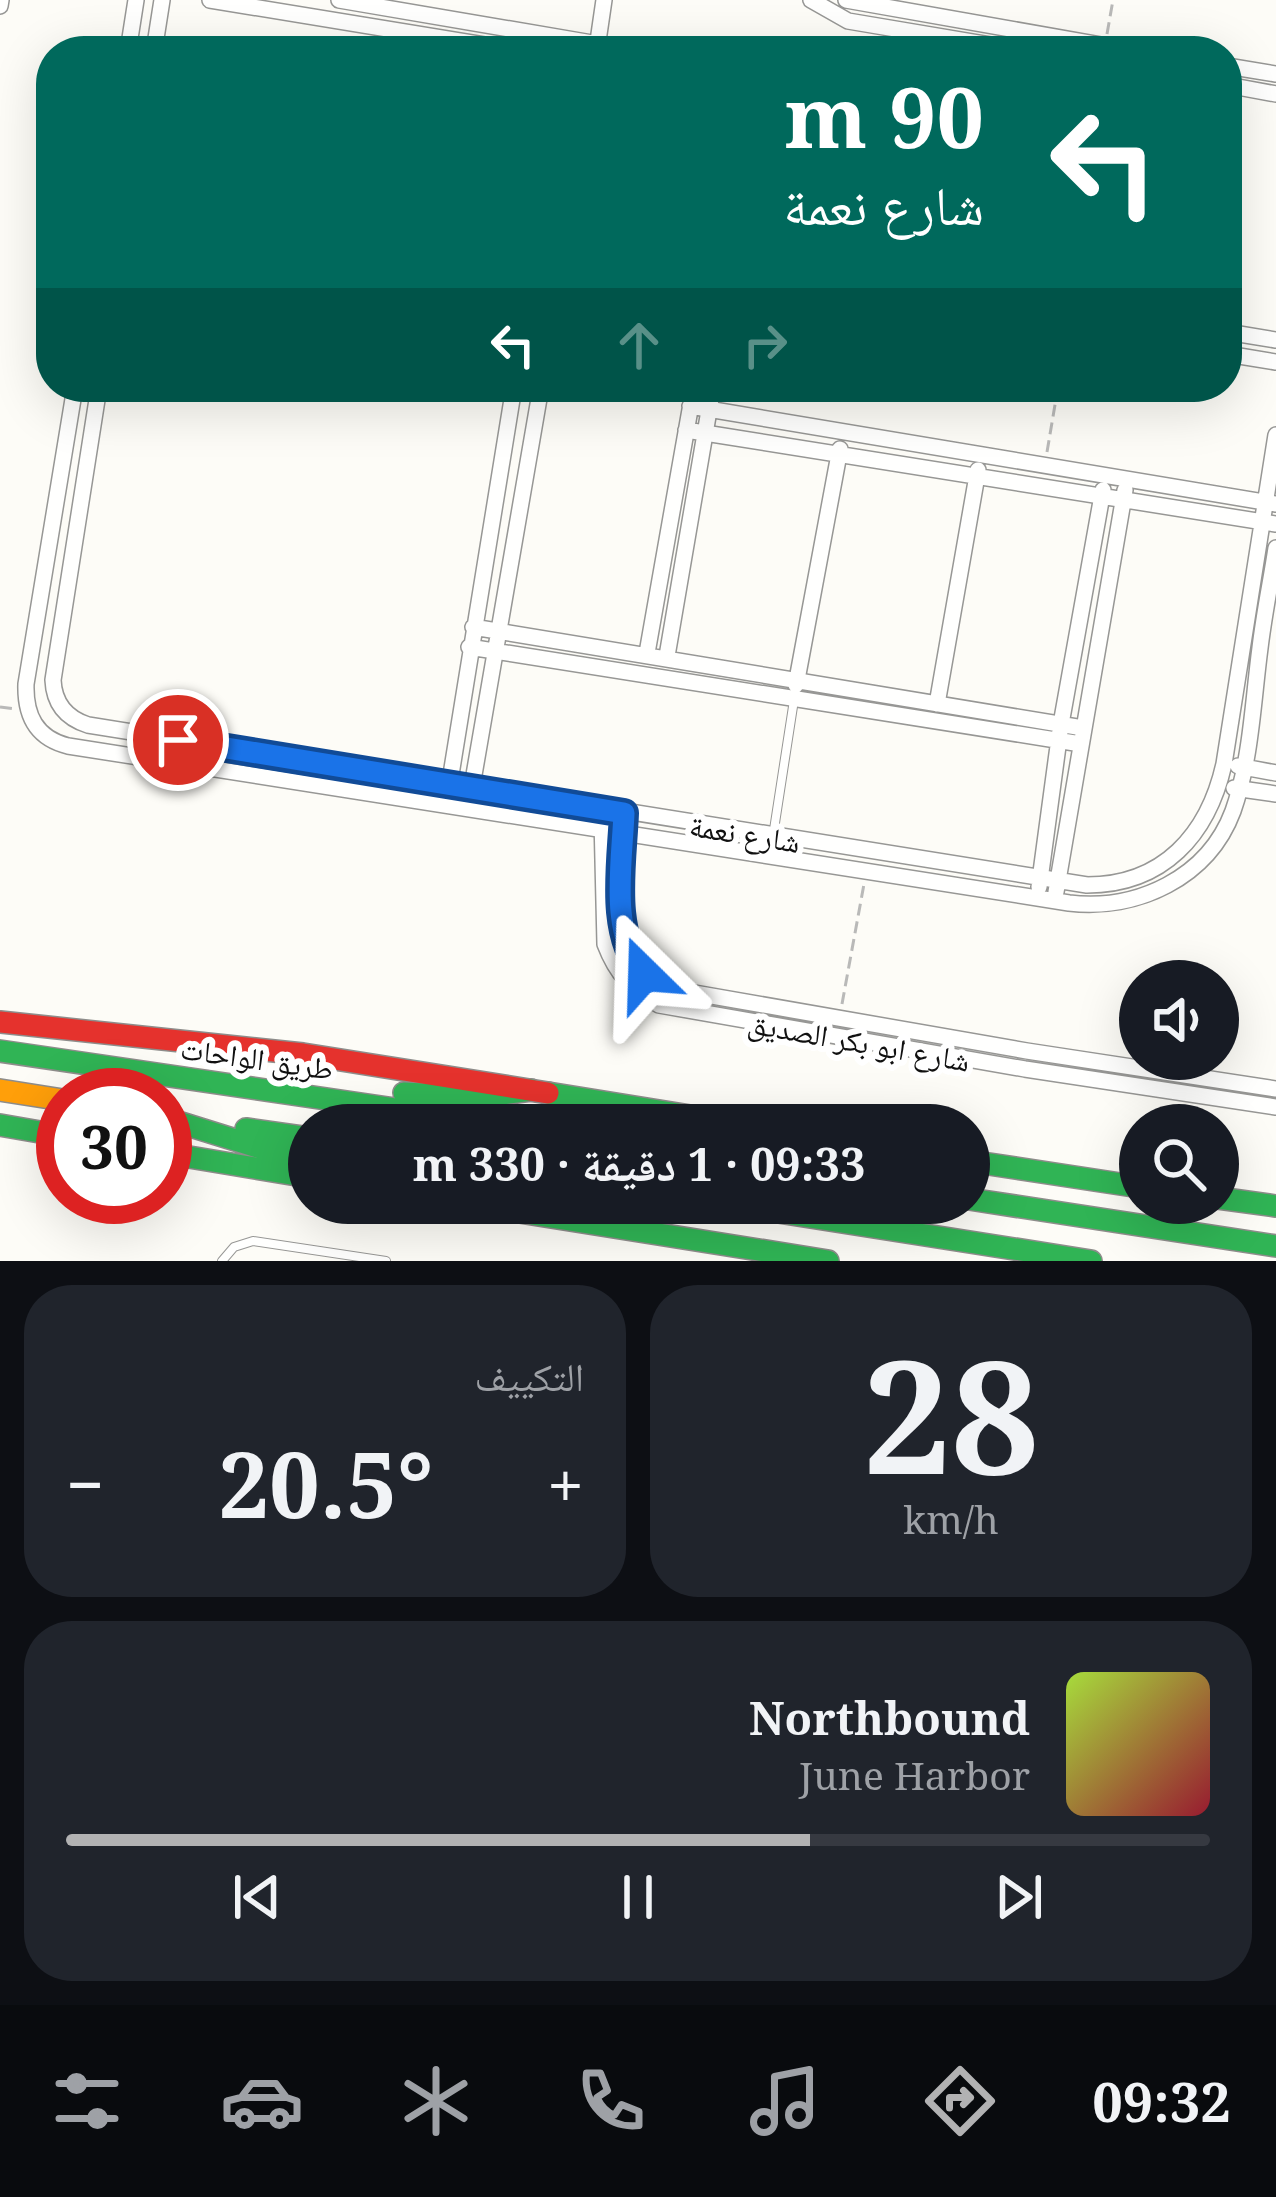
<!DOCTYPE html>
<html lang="ar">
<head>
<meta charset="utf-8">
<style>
  body { margin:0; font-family:"Noto Serif","Noto Naskh Arabic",serif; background:#20242c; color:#f1f3f6; direction:rtl; height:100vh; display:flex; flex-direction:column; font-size:45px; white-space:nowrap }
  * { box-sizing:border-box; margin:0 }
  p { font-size:39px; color:#9ea1a6 }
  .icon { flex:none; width:66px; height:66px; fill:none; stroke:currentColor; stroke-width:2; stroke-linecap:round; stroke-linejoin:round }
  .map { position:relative; height:1261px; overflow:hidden; direction:ltr }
  .side { display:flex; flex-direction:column; gap:24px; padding:24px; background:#0d0f14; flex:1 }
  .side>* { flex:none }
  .top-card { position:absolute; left:36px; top:36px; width:1206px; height:366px; border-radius:48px; box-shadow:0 12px 48px #0002; direction:rtl; background:#00695c; color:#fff; overflow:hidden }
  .tools { position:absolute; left:1119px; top:960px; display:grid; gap:24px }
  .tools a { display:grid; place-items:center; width:120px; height:120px; border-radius:50%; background:#171b24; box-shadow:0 12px 48px #0002; font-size:60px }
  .speed { position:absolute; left:36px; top:1068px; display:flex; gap:24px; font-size:60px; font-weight:700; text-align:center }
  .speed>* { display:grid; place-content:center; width:156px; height:156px; border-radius:50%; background:#171b24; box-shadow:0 12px 48px #0002; line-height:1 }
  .speed .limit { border:18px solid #d22; background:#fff; color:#111 }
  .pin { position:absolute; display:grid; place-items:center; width:102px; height:102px; color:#fff; margin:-51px; border:6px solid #fff; border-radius:50%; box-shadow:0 3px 12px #0007 }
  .me { position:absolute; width:132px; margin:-66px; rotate:338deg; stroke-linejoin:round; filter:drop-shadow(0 0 9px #0008) }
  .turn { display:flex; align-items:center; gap:42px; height:252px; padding:0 60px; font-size:54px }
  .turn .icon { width:156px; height:156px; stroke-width:2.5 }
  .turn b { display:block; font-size:84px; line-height:102px }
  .lanes { display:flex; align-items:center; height:114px; padding:0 60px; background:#0003; justify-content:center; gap:60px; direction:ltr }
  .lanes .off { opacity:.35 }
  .big { font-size:90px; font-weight:700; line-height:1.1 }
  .side .card { flex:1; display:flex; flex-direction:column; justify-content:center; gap:18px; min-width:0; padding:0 42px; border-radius:48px; background:#20242c }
  .side .dial { align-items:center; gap:0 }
  .dial b { font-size:156px; line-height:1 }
  .song { display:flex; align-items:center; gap:36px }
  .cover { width:144px; height:144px; border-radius:18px; background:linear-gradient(135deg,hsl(80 70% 55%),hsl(350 70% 35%)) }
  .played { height:12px; border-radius:6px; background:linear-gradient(90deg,#b2b2b3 65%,#363941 65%) }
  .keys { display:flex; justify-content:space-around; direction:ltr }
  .heat { display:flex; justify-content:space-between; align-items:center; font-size:66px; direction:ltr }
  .side .tiles { flex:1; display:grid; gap:24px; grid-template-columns:1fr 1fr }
  .card:last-child { grid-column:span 2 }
  .trip { position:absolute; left:288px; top:1104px; width:702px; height:120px; border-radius:60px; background:#171b24; box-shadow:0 12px 48px #0002; font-weight:700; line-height:120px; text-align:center; direction:rtl }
  .menu { display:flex; height:192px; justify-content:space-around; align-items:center; background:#090b0e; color:#9ea1a6 }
  .menu .icon { width:84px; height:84px }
  .menu .active { color:#b2b2b3 }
  .menu b { font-size:54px; color:#f1f3f6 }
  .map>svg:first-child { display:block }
</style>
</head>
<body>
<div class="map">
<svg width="1276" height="1261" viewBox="0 0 1276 1261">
  <rect width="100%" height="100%" fill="#fdfcf7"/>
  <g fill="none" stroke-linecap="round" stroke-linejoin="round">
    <defs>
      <path id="lane" d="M773 836 794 700
        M222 1261 234 1247 253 1241 386 1261"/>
      <path id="street" d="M210 0 521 51
        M339 0 598 44
        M811 0 848 21 1026 51
        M846 0 1135 51
        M0 6 1 0
        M597 48 604 0
        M128 51 136 0
        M154 51 162 0
        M1227 66 1276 74
        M1227 85 1276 94
        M1227 332 1276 340
        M1227 354 1276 362
        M75 387 26 684C25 715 36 738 68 746L1069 903C1137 911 1208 878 1233 811 1251 760 1253 701 1260 648 1264 614 1271 581 1276 548
        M99 387 53 680C54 703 66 718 88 725L1087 885C1163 885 1208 835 1224 764L1276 435
        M690 406 1276 504
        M686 430 1276 524
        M473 627 1083 728
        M469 647 1081 744
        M647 653 694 387
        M667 656 713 387
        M796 685 840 449
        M937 704 978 470
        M1238 766 1276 773
        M1234 788 1276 794
        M448 793 514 387
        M470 798 541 387
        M602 819 605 944C616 973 632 991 659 1005L1025 1069 1276 1107
        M623 824C622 881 605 957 666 988L1027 1051 1276 1089
        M1039 887 1061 724 1103 490
        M1056 892 1125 490"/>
      <path id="fast" d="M0 1051 504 1125
        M404 1093 479 1097 531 1090
        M548 1093 746 1125
        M165 1118 309 1163
        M0 1125 63 1136
        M246 1129 309 1138
        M165 1153 309 1177
        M969 1161 1140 1187
        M1218 1198 1276 1206
        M969 1199 1276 1246
        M464 1203 828 1261
        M722 1203 1091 1261"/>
      <path id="slow" d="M0 1090 63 1100"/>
      <path id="jam" d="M0 1022 303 1054 548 1093"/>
    </defs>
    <!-- lane casing -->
    <use href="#lane" stroke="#979795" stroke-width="10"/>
    <!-- street casing -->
    <use href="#street" stroke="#979795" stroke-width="18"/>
    <!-- fast casing -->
    <use href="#fast" stroke="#8e8d8b" stroke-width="24"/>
    <!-- slow casing -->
    <use href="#slow" stroke="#8e8d8b" stroke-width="24"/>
    <!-- jam casing -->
    <use href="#jam" stroke="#8e8d8b" stroke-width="24"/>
    <!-- path -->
    <path stroke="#b9b9b8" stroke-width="3" stroke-dasharray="12 6" stroke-linecap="butt" d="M1107 34 1113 0
      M1047 452 1058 387
      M0 707 16 709
      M842 1004 864 884"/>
    <!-- lane -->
    <use href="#lane" stroke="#fffffe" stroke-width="8"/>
    <!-- street -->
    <use href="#street" stroke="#fffffe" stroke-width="15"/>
    <!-- fast -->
    <use href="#fast" stroke="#30b455" stroke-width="21"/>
    <!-- slow -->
    <use href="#slow" stroke="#ff9f0a" stroke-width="21"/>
    <!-- jam -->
    <use href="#jam" stroke="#e5322d" stroke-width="21"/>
  </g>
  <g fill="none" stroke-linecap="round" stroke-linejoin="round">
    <defs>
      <path id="route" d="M178 740 624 813C622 864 609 933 644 974"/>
    </defs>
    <!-- route casing -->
    <use href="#route" stroke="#114b97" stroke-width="30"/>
    <!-- route -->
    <use href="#route" stroke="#1a73e8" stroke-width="21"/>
  </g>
  <g text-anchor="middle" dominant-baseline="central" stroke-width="12" stroke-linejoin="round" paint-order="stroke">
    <!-- street labels -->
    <g font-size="30" fill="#111" stroke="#fff">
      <text transform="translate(745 833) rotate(9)">شارع نعمة</text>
      <text transform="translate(859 1041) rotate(10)">شارع ابو بكر الصديق</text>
      <text transform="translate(257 1058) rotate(8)">طريق الواحات</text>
    </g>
  </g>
</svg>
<div class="tools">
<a><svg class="icon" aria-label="sound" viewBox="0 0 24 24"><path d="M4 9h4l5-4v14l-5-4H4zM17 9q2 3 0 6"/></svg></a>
<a><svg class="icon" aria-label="search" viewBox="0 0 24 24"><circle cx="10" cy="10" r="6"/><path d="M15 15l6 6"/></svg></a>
</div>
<div class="speed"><div class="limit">30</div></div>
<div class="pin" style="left:178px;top:740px;background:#d93025"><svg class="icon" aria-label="arrive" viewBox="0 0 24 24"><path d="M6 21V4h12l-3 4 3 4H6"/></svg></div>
<svg class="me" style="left:644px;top:974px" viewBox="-20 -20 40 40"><path d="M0-17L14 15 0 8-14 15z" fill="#1a73e8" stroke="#fff" stroke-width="4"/></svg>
<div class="trip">09:33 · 1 دقيقة · 330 m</div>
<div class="top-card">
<div class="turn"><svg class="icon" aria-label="left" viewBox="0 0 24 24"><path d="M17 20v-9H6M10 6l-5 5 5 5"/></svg><div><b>90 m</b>شارع نعمة</div></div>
<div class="lanes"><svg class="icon" aria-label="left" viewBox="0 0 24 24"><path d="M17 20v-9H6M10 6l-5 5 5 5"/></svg><svg class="icon off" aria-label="ahead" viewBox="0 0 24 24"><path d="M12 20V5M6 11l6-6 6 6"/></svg><svg class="icon off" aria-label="right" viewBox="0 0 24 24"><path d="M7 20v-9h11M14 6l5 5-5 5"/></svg></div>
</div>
</div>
<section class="side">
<div class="tiles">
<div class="card dial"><b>28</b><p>km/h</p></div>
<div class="card"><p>التكييف</p>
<div class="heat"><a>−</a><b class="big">20.5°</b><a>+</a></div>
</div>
<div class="card">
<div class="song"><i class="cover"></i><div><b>Northbound</b><p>June Harbor</p></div></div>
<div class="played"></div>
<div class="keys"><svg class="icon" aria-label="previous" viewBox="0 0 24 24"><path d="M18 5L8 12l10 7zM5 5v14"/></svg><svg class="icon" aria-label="pause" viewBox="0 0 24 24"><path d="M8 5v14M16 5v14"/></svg><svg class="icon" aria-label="next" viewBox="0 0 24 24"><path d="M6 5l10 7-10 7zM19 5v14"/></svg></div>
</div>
</div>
</section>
<nav class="menu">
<b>09:32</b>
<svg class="icon active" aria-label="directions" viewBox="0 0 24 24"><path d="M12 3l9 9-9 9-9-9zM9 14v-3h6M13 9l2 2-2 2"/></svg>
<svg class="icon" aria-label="music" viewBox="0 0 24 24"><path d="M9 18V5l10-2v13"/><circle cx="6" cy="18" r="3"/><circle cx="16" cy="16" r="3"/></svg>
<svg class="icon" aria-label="phone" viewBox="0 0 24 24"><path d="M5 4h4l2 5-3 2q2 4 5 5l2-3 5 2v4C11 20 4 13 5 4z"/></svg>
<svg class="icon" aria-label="climate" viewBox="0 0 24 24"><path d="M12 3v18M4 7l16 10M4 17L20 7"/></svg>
<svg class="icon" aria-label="car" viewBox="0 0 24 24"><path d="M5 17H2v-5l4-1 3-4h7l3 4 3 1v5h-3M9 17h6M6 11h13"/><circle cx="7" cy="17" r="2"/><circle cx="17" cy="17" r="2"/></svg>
<svg class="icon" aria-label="filters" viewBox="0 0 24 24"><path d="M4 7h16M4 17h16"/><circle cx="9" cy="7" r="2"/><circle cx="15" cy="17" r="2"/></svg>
</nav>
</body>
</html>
